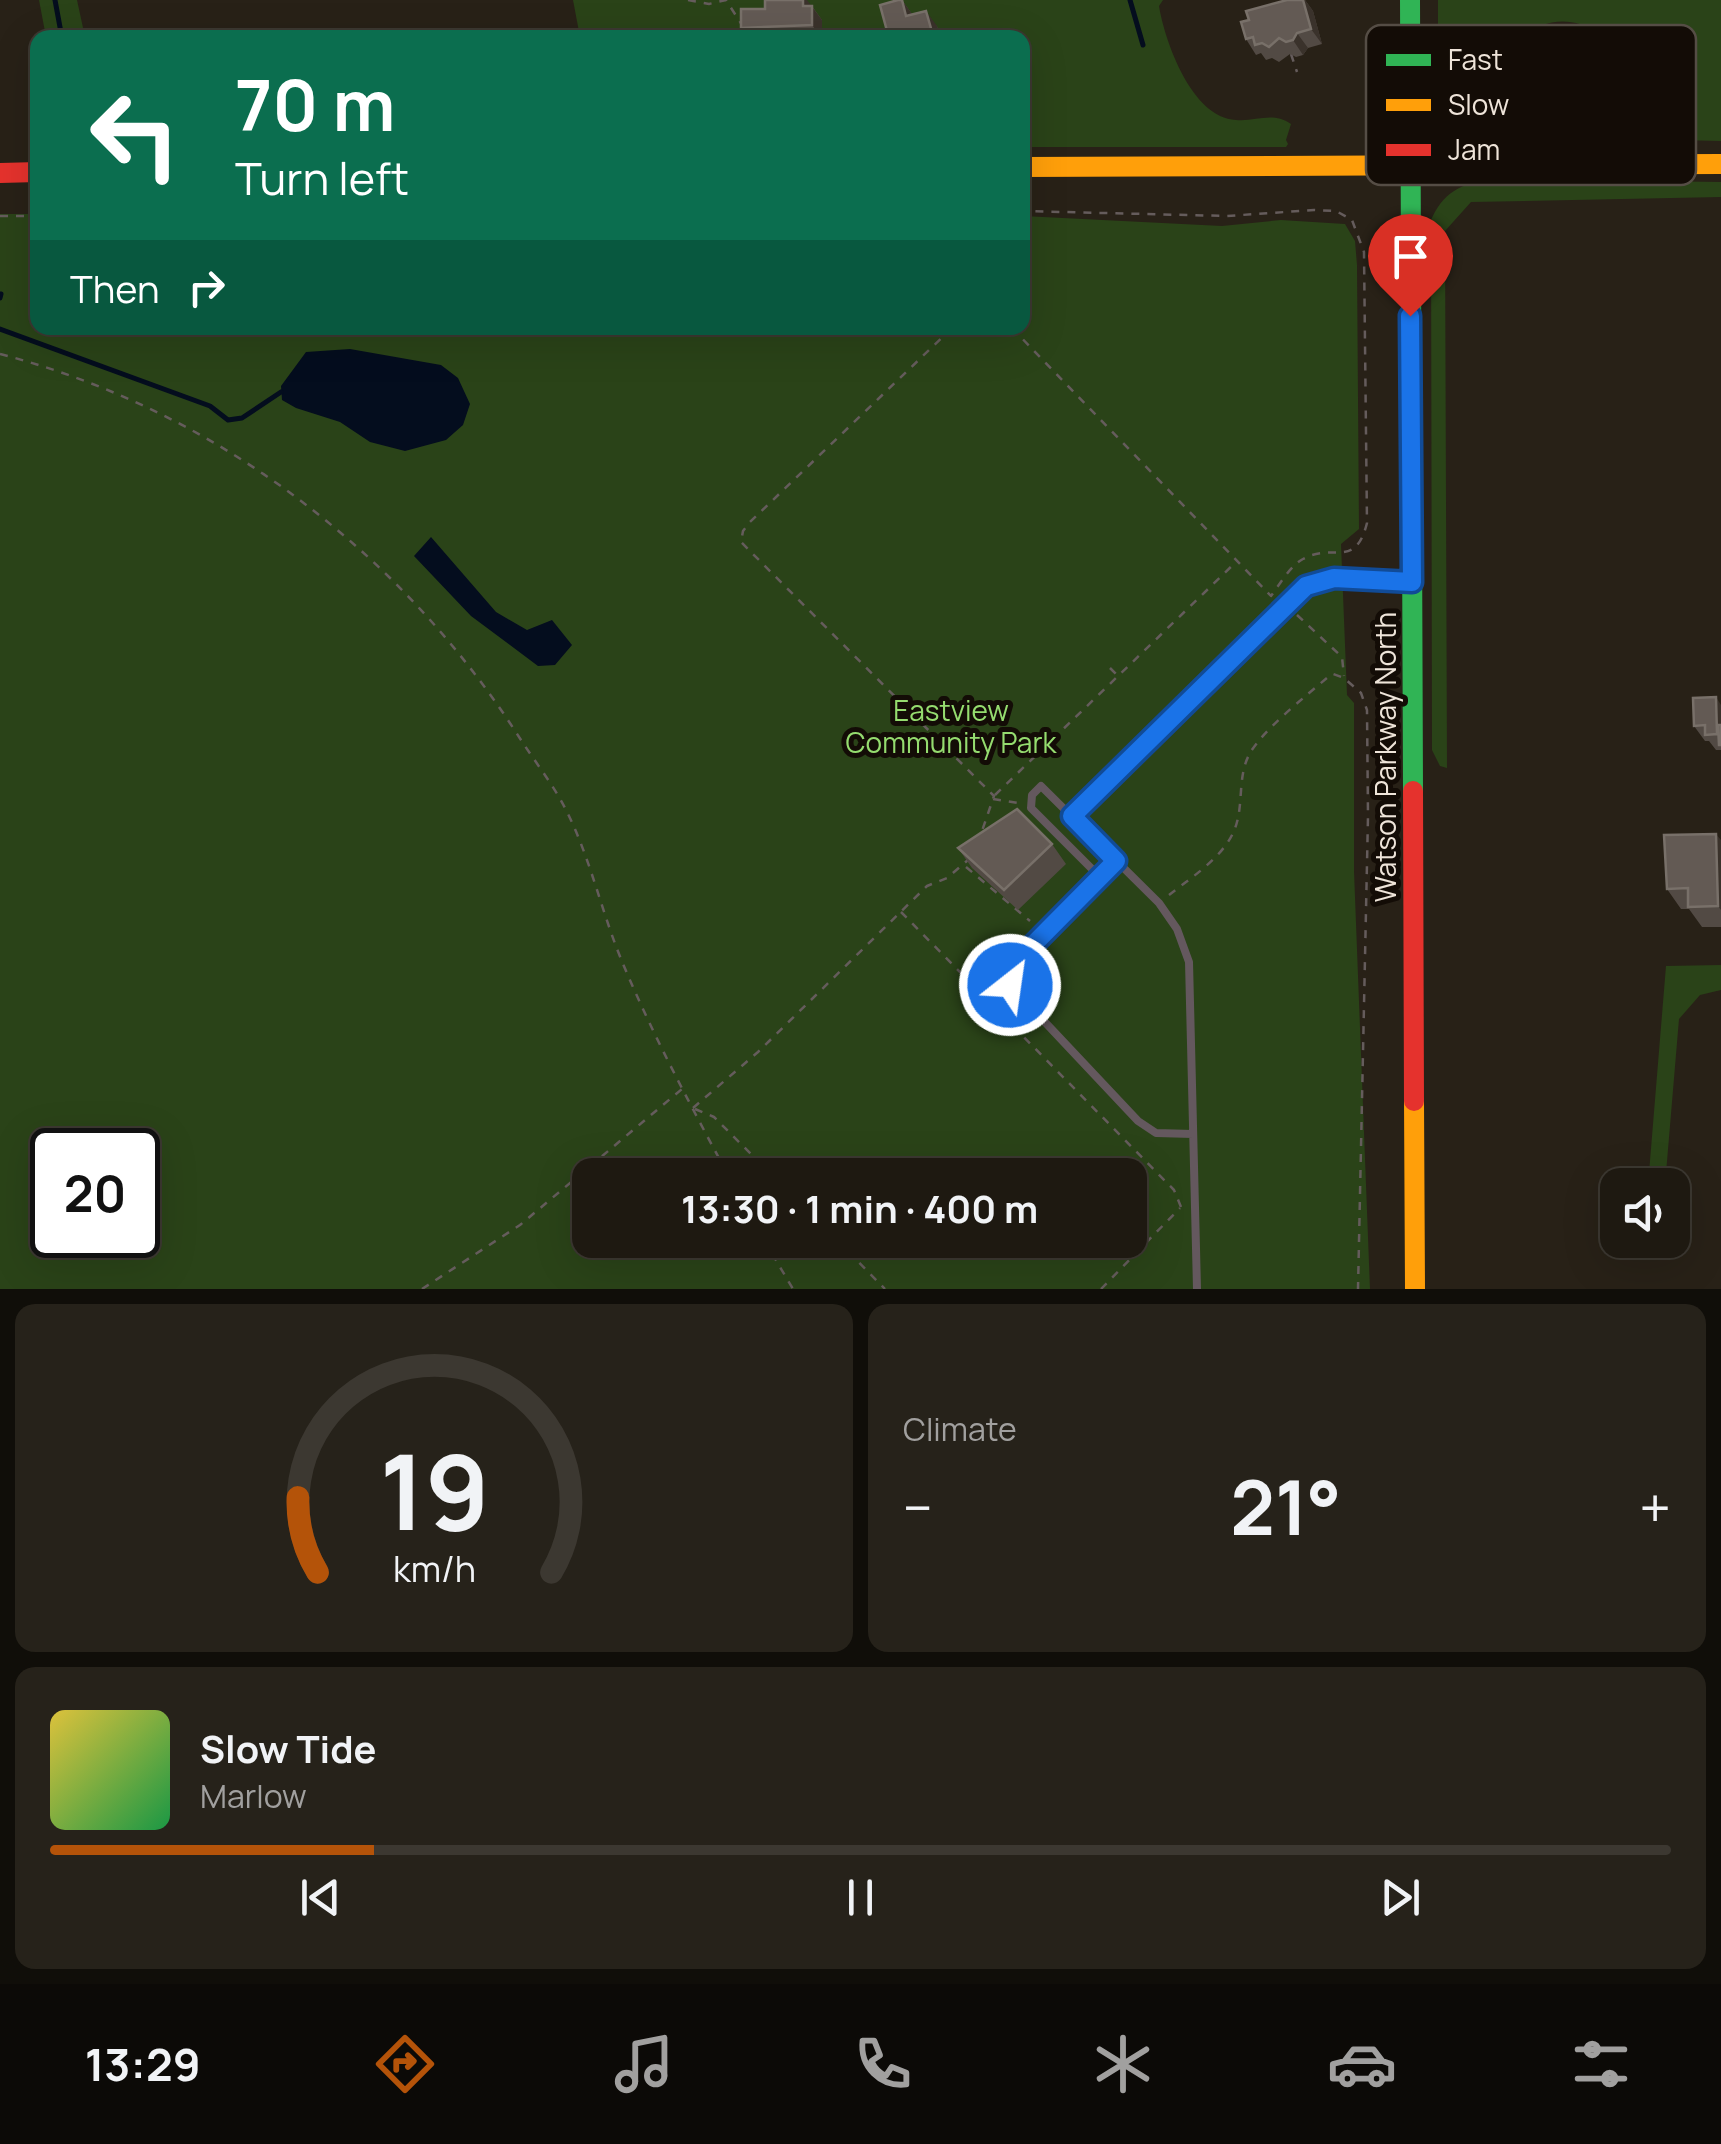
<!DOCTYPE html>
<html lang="en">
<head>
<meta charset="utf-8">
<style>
  body { margin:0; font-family:Manrope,sans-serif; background:#26221a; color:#f1f3f6; height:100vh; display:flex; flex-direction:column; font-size:38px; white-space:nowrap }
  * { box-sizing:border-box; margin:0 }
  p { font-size:32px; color:#a1a09f }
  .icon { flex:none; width:55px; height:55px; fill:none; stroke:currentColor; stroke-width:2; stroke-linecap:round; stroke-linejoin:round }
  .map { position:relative; height:1289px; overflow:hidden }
  .panel { display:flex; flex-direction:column; gap:15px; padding:15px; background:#100e09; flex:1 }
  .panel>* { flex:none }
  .top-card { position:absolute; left:30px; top:30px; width:1000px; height:305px; border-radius:20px; box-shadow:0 10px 40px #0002,0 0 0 2px #3c3831; background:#0b6e4f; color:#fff; overflow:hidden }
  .fabs { position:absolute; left:1600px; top:1168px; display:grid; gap:20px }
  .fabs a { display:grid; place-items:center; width:90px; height:90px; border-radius:20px; background:#1e1911; box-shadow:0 10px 40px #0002,0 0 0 2px #3c3831; font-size:50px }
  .speed { position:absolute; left:30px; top:1128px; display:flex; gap:20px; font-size:50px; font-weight:700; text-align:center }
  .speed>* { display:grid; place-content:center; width:130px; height:130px; border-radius:50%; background:#1e1911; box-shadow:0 10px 40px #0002,0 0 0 2px #3c3831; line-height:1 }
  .speed .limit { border:5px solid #111; border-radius:15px; background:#fff; color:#111 }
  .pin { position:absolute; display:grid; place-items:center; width:85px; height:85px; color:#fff; margin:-102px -42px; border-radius:50% 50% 50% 0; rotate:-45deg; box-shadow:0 0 10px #0007 }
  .pin .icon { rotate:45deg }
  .me { position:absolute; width:110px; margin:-55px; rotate:30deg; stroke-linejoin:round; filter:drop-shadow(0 0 8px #0008) }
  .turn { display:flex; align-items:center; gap:35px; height:210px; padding:0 40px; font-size:45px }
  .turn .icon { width:130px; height:130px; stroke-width:2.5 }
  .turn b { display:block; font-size:70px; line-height:85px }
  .then { display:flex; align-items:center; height:95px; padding:0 40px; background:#0003; gap:20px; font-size:38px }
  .big { font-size:75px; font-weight:700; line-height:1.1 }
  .panel .widget { flex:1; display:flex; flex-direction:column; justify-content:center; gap:15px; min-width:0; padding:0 35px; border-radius:20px; background:#26221a }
  .panel .dial { align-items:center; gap:0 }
  .dial svg { height:260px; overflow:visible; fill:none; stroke:#3c3831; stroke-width:7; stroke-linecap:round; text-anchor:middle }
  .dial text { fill:#f1f3f6; stroke:none }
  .song { display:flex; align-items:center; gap:30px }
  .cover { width:120px; height:120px; border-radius:15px; background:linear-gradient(135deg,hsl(50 70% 55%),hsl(140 70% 35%)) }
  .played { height:10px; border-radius:5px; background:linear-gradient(90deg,#b45309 20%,#3c3831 20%) }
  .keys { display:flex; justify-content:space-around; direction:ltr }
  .heat { display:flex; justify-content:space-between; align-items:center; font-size:55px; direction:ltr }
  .panel .tiles { flex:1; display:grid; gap:15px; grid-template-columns:1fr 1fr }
  .widget:last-child { grid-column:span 2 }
  .trip { position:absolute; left:572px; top:1158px; width:575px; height:100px; border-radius:20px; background:#1e1911; box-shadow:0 10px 40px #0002,0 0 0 2px #3c3831; font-weight:700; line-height:100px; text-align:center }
  .tabs { display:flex; height:160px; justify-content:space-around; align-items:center; background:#0c0a07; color:#a1a09f }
  .tabs .icon { width:70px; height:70px }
  .tabs .selected { color:#b45309 }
  .tabs b { font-size:45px; color:#f1f3f6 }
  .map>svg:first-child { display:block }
</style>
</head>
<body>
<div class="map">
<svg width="1721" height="1289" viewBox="0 0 1721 1289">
  <rect width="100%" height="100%" fill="#282117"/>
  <!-- green -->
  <path fill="#2a4318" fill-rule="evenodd" d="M39 0H77L85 37H46Z
    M573 0H1163L1159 6C1165 42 1192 118 1236 120 1256 122 1272 111 1291 124L1286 140 1288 144 1286 147H1023L1022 38 580 37Z
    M1438 0H1721V141L1597 138C1606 114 1619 89 1615 63 1609 21 1550 7 1523 39 1505 61 1501 93 1482 115L1462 106 1438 102Z
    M1487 179 1721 182V197L1471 202 1445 231 1447 768 1440 766 1432 750 1431 220C1443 193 1459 185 1487 179Z
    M0 214H37L38 328H1022L1023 216 1222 226 1281 220 1345 224 1355 241 1357 265 1359 529 1341 544 1347 695 1354 703V871L1370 1289H0ZM52 1150H138V1235H52ZM590 1175H1130V1240H590Z
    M1721 965V990L1700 995 1679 1019 1665 1185H1648L1666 966Z"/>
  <!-- water -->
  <path fill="#040d1e" d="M350 349 441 365 458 378 470 404 463 425 446 440 405 451 370 442 340 422 296 408 282 400 281 386 306 352Z
    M431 537 496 612 527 630 552 620 572 645 555 665 538 666 471 616 414 556Z"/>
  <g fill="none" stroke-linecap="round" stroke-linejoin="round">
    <!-- stream -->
    <path stroke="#040d1e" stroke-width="5" d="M55 0 62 38
      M1130 0 1143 45
      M0 298 1 294
      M0 329 210 406 228 420 242 418 281 392"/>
    <!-- path -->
    <path stroke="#655c5c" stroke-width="2.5" stroke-dasharray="8 8" stroke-linecap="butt" d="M688 0 709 4 726 0 742 25
      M1291 54 1297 72
      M0 216H38
      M952 328 750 522 743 531 741 542 994 796 982 831
      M1012 328 1271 596C1280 584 1290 566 1303 559 1333 542 1355 570 1367 523L1364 252 1352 220 1336 211 1314 210 1227 216 1022 211
      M0 354C216 410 402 553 521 740 536 763 554 786 566 810 590 857 601 910 621 959 652 1034 690 1104 728 1175
      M1297 615 1342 657 1344 676
      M1110 668 1117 675
      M995 795 1237 561
      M993 799 1018 803
      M966 867 1030 921
      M1169 895C1193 876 1229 854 1237 822 1243 801 1238 774 1250 753 1264 729 1306 696 1328 677L1333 674 1344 678 1361 693 1367 710 1368 816 1358 1289
      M901 912 1174 1190 1181 1207
      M693 1108 758 1052 927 886 947 878 968 860
      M695 1109 714 1117 772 1175
      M764 1240 793 1289
      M837 1240 885 1289
      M422 1289 520 1225 682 1089
      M1101 1289 1180 1208"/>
    <!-- lane -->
    <path stroke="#64585e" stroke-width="8" d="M1071 816 1306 586 1334 578 1411 581
      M1116 861 1012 966 1010 985 1138 1121 1156 1133 1193 1134
      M1100 877 1031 808 1032 795 1041 786 1159 903 1177 929 1189 962 1197 1289"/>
    <!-- fast -->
    <path stroke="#30b455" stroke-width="20" d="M1410 0 1413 791"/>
    <!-- slow -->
    <path stroke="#ff9f0a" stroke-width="20" d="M1022 167 1721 164
      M1414 1101 1415 1289"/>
    <!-- jam -->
    <path stroke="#e5322d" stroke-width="20" d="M0 173 38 172
      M1413 791 1414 1101"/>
  </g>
  <!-- wall -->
  <path fill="#524a44" d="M902 0 912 14 937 26 940 38H879L887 31Z
    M1287 0H1305L1313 11 1322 44 1308 48 1303 55 1296 57 1290 54 1279 62 1272 58 1266 60 1261 53 1256 55 1246 39Z
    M812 6 822 20V38H747L741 28Z
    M1546 63 1556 78V103H1511L1501 88Z
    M1721 705V750H1716L1709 741H1705L1694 726Z
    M1721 840V927H1702L1689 909H1681L1667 889Z
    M1052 844 1066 864 1018 910 972 868 958 848Z"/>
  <!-- shaded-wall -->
  <path fill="#3a322b" d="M803 0H807L822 20V38L812 25 803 6Z
    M902 0 912 14 906 16Z
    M1303 0H1305L1313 11 1322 44 1311 29Z
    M926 11 937 26 940 38H935L932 32Z
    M1297 33 1308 48 1303 55 1293 40Z
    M1546 63 1556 78V103L1546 88Z
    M1716 697 1721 705V740L1717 734Z
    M1716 834 1721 840V910L1718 906Z"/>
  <!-- building -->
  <path fill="#635a54" stroke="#787069" stroke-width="2.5" d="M765 0H803V6H812V25L741 28V9H765Z
    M898 0H902L906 16 926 11 932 32 915 38H879L878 33 887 31 880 5Z
    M1287 0H1303L1311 29 1297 33 1293 40 1286 42 1279 38 1269 47 1262 43 1255 45 1253 37 1246 39 1241 22 1249 20 1246 11Z
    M1716 697 1717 734 1705 735V725L1694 726 1693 698Z
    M1718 725H1721V745H1719Z
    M1017 809 1052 844 1004 890 958 848Z
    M1716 834 1718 906 1688 907V888L1667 889 1664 835Z"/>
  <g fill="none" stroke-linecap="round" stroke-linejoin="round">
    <defs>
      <path id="route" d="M1010 985 1012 966 1116 861 1072 816 1306 586 1334 578 1412 582 1410 316"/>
    </defs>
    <!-- route casing -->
    <use href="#route" stroke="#114b97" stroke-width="25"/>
    <!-- route -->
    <use href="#route" stroke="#1a73e8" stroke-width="18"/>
  </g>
  <g text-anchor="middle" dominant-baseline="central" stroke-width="10" stroke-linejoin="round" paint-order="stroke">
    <!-- park labels -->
    <g font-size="28" fill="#95dc6f" stroke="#130c06">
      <text x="951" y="710">Eastview<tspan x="951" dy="32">Community Park</tspan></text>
    </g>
    <!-- street labels -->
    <g font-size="28" fill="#eee4d9" stroke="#130c06">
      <text transform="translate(1385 757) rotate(-90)">Watson Parkway North</text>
    </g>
  </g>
  <!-- legend -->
  <rect x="1366" y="25" width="330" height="160" rx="15" fill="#130c06" stroke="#554d45" stroke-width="2.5"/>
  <rect x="1386" y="54" width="45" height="12" fill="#30b455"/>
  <rect x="1386" y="99" width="45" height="12" fill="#ff9f0a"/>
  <rect x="1386" y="144" width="45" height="12" fill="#e5322d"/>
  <g font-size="28" fill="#eee4d9">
    <text x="1448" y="70">Fast</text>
    <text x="1448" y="115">Slow</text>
    <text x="1448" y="160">Jam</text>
  </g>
</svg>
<div class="fabs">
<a><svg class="icon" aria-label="sound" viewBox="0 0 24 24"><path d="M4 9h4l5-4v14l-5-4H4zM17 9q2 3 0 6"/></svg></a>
</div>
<div class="speed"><div class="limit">20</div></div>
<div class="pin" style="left:1410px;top:316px;background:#d93025"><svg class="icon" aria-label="arrive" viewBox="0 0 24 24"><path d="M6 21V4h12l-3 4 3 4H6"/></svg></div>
<svg class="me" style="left:1010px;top:985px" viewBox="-20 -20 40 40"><circle r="17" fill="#1a73e8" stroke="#fff" stroke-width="3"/><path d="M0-11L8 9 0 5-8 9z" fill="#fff"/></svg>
<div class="trip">13:30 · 1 min · 400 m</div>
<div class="top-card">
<div class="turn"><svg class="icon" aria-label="left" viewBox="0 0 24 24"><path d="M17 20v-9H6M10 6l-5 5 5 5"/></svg><div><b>70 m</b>Turn left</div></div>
<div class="then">Then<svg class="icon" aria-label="right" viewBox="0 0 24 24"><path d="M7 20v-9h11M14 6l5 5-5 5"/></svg></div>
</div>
</div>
<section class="panel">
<div class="tiles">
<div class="widget dial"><svg viewBox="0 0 100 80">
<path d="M14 69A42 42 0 1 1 86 69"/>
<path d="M14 69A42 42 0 0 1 8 46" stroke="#b45309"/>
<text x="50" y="56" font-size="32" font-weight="700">19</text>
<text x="50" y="72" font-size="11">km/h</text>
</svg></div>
<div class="widget"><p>Climate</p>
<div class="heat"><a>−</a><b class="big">21°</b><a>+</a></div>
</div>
<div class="widget">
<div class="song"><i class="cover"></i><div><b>Slow Tide</b><p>Marlow</p></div></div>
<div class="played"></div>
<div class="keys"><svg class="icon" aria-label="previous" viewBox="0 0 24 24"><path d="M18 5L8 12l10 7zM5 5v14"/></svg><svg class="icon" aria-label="pause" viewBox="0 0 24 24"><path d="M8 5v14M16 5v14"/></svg><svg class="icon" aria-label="next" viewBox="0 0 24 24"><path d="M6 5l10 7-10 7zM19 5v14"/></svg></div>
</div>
</div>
</section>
<nav class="tabs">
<b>13:29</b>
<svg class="icon selected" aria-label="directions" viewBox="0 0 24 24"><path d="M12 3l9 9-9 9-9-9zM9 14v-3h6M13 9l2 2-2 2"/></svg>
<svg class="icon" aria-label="music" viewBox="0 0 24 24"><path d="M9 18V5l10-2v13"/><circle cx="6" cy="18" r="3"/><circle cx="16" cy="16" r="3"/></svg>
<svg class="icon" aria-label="phone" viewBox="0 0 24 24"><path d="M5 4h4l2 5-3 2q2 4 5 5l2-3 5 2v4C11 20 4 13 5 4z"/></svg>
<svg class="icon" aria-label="climate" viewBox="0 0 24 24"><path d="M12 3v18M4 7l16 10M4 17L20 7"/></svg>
<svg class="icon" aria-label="car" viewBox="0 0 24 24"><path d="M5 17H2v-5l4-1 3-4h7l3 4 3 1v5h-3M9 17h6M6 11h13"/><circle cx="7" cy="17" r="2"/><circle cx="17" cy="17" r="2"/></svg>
<svg class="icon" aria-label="filters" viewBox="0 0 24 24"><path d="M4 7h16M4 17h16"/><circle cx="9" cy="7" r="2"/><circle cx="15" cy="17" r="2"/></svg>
</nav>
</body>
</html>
